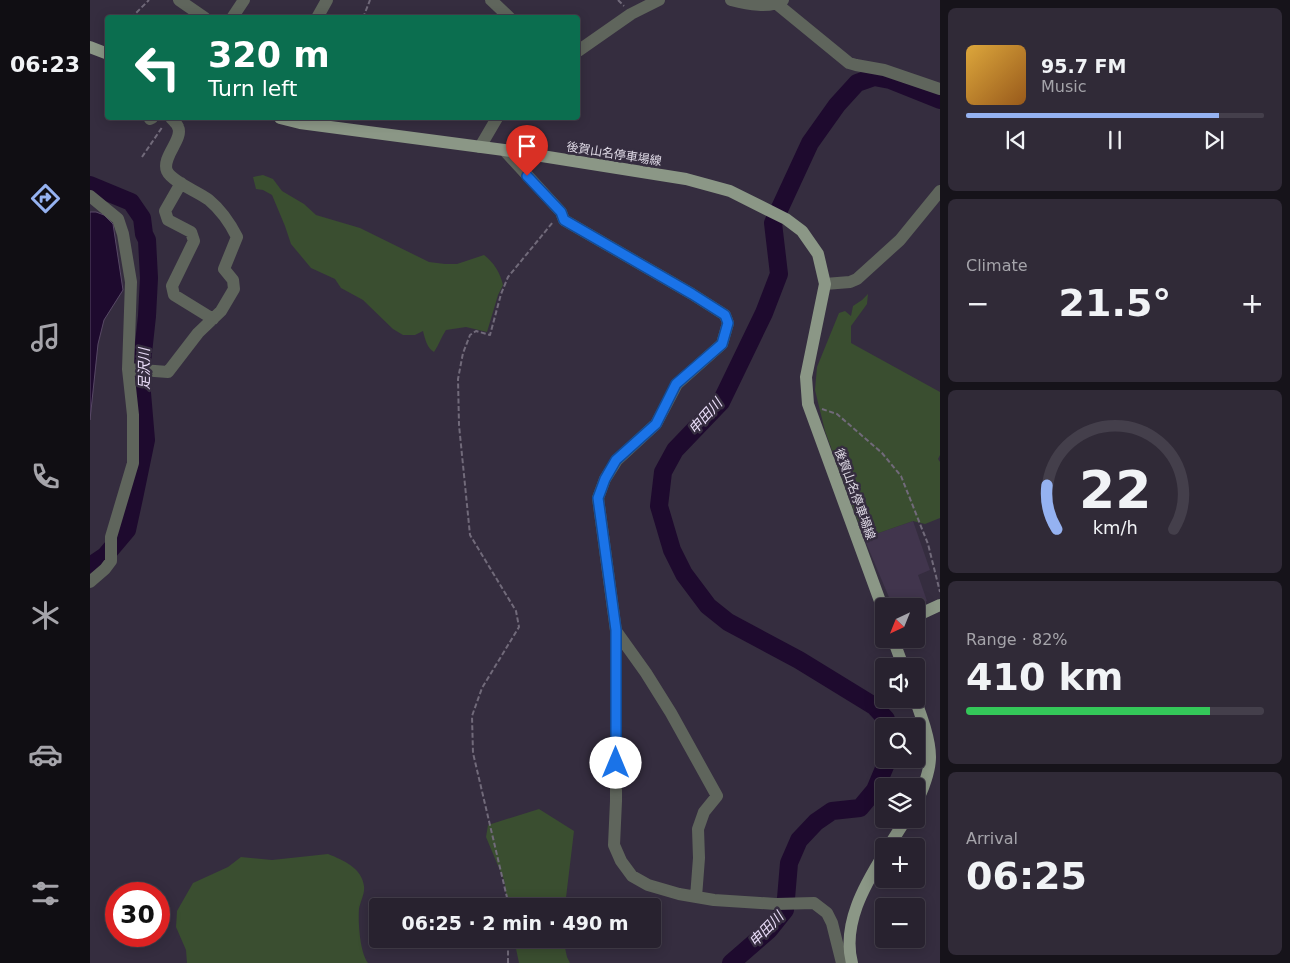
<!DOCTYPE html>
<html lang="en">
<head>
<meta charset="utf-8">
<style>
  body { margin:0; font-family:"DejaVu Sans","Noto Sans JP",sans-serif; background:#302a37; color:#f1f3f6; height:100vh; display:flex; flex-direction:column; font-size:19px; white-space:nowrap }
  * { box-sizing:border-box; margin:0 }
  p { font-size:16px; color:#a5a4aa }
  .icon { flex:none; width:28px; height:28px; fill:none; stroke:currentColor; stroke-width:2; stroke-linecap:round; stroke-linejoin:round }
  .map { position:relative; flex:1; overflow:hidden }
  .sheet { display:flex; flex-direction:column; gap:8px; padding:8px; background:#16131a; width:350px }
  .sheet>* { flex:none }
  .guide { position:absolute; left:15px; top:15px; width:475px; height:105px; border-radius:5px; box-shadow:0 2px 12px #0003,0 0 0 1px #443f4b; background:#0b6e4f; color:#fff; overflow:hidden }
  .needle { width:32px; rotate:223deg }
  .buttons { position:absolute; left:785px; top:598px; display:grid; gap:10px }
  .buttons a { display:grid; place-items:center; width:50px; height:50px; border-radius:5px; background:#28222f; box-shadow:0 2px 12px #0003,0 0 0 1px #443f4b; font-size:25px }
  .speed { position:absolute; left:15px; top:882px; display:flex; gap:10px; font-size:25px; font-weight:700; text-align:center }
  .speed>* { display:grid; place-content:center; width:65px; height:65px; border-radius:50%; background:#28222f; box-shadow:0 2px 12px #0003,0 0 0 1px #443f4b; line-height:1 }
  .speed .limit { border:8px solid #d22; background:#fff; color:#111 }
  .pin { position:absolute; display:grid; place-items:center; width:42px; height:42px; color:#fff; margin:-51px -21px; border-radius:50% 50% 50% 0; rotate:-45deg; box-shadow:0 0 5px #0007 }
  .pin .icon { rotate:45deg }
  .me { position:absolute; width:55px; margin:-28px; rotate:0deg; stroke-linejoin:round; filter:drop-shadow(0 0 4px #0008) }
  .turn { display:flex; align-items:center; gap:18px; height:105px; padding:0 20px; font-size:22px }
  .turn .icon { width:65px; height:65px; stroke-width:2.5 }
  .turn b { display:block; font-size:35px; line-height:42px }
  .big { font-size:38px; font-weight:800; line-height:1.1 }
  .sheet .card { flex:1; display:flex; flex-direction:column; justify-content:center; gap:8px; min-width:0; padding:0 18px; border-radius:8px; background:#302a37 }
  .sheet .dial { align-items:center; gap:0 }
  .dial svg { height:130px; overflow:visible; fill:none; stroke:#443f4b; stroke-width:7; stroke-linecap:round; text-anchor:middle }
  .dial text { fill:#f1f3f6; stroke:none }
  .song { display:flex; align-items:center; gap:15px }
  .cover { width:60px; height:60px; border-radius:8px; background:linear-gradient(135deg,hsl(40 70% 55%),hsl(30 70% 35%)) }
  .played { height:5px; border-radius:2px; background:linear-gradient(90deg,#95b2f1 85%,#443f4b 85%) }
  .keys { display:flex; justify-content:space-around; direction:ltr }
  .heat { display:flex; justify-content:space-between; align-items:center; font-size:28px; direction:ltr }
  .charge { height:8px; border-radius:4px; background:linear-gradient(90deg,#34c759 82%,#443f4b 0) }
  .trip { position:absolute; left:279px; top:898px; width:292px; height:50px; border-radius:5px; background:#28222f; box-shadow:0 2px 12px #0003,0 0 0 1px #443f4b; font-weight:800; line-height:50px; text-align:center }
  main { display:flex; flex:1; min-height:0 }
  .menu { display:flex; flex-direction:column; width:90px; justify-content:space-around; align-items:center; background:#100e13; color:#a5a4aa }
  .menu .icon { width:35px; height:35px }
  .menu .active { color:#95b2f1 }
  .menu b { font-size:22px; color:#f1f3f6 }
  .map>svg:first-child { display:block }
</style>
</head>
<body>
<main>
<nav class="menu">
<b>06:23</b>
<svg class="icon active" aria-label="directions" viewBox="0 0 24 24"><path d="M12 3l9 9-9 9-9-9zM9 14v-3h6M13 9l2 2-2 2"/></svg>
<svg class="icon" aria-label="music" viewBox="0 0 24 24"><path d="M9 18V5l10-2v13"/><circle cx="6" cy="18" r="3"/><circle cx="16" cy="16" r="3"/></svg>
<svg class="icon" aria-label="phone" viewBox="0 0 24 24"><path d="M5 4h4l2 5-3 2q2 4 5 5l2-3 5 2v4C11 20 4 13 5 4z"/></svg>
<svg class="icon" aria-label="climate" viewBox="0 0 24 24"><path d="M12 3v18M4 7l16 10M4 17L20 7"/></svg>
<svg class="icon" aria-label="car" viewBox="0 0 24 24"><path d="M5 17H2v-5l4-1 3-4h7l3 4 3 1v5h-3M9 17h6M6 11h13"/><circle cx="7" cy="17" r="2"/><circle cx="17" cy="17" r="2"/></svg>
<svg class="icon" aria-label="filters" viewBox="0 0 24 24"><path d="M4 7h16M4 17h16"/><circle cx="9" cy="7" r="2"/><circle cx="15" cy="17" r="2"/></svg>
</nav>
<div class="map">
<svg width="850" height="963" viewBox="0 0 850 963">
  <rect width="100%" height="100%" fill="#352d3f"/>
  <!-- built -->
  <path fill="#41354d" d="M823 521 840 570 828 575 837 601 824 606H809L801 602 774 538Z"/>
  <!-- green -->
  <path fill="#3a4e30" d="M173 175 183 179 192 191 214 204 226 215 270 228 339 262 355 264H367L394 255C404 263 410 272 413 285L408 295 397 332 376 327 356 330C351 337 349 345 344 352 337 348 335 339 333 331L325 335H313L303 329 273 300 251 288 245 279 221 268 201 244 195 226 182 195 173 190 166 189 163 177Z
    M778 294 777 304 761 326V343L850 392V455L848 459 850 462V518L835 524 823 521 774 538 735 431 725 390 727 367 749 313 755 311 761 316 763 306 772 300Z
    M449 809 484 831 475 906H418L414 880 396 837 398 825Z
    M238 854C253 860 272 868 274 886 275 894 270 902 269 909 268 923 270 952 278 963H97L96 950 86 927 87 911 103 883 138 867 151 857 182 860Z
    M424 939H473L477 957 480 963H429Z"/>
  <!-- water -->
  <path fill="#1e0a2e" stroke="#584966" d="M0 212H6L14 215 23 224 33 290 14 320 8 344 0 420Z"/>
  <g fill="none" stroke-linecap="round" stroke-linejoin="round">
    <!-- river -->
    <path stroke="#1e0a2e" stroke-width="18" d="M0 185 41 202 52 218 54 234 57 240 59 278 57 316 52 362V393L56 440 44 498 37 530 15 556 0 566
      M797 726 796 719 784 706 709 660 638 622 618 606 594 574 582 550 569 506 573 472 585 450 631 402 674 313 689 274 683 223 720 143 747 105 767 83 784 77 800 80 850 100
      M641 963 679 930 695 910 699 863 709 840 726 822 742 811 770 808 785 790 798 759"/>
    <!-- path -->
    <path stroke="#716a7a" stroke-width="2" stroke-dasharray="5 2.5" stroke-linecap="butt" d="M528 0 534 6
      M41 18 59 0
      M273 18 280 0
      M52 157 73 126
      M732 409 747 414 792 453 811 476 838 544 850 592
      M419 906 383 753 382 716 392 688 429 627 426 611 380 535 369 425 368 379 373 353 380 335 386 331 400 335 411 294 418 277 463 222
      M418 963V939"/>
    <!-- minor -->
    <path stroke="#5f655c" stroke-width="12" d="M89 0 115 18
      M401 0 420 18
      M641 0C657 4 680 9 693 0
      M687 4 759 63 766 65 794 70 850 89
      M142 18 154 0
      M227 18 237 0
      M488 51 541 14 569 0
      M60 119 62 118
      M390 147 407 118
      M414 150 471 212 474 220 602 294 635 315 638 323 632 344 587 384 566 424 527 460 515 479 508 498 526 631V801L524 845 531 861 542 876 558 885 589 894 624 900 686 904 724 903 737 913 742 923 752 963
      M91 183 75 211 78 220 101 232 104 241 82 286 84 295 123 319
      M0 196 28 219 33 234 41 282 38 369 43 415V463L21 537V561L15 569 0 582
      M735 284 760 282 767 279 810 240 850 191
      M38 369 78 372 108 333 131 311 144 289 143 280 134 269 147 237C140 223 131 210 119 200 109 192 82 182 77 171 71 157 94 139 88 127 87 124 83 120 81 118
      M526 631 556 673 581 713 627 796 614 812 608 829 609 858 606 897"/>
    <!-- major -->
    <path stroke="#8b9786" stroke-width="12" d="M0 47 18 54
      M190 118 210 123 414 150 596 179 640 191 696 219 712 231 728 254 735 284 716 377 718 404 794 612
      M826 616 850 605
      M803 639 813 666
      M825 699C831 715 840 739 840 757 840 770 833 791 826 802
      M799 846 816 819
      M762 963C752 925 774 886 794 854"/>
  </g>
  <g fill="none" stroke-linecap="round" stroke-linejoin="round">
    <defs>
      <path id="route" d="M437 176 471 212 474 220 602 294 635 315 638 323 632 344 586 384 566 424 526 460 515 479 508 498 526 630V763"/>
    </defs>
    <!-- route casing -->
    <use href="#route" stroke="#114b97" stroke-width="12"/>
    <!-- route -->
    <use href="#route" stroke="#1a73e8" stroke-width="9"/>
  </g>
  <g text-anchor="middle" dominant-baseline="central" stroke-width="5" stroke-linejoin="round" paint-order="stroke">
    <!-- street labels -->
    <g font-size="12" fill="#e0dbe7" stroke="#352d3f">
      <text transform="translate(524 154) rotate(9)">後賀山名停車場線</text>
      <text transform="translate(765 494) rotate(70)">後賀山名停車場線</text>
    </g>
    <!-- water labels -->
    <g font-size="14" font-style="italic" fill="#ebdefa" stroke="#352d3f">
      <text transform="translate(54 369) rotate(-90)">足沢川</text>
      <text transform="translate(615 416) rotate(-48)">申田川</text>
      <text transform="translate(676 929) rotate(-46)">申田川</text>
    </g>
  </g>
</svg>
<div class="buttons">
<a><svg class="needle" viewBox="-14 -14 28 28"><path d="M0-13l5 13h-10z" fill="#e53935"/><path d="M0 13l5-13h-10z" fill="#a5a4aa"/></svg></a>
<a><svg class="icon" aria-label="sound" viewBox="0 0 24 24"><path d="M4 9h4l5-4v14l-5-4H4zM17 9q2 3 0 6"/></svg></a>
<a><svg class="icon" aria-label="search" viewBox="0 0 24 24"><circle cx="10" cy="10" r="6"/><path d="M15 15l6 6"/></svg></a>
<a><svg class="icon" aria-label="layers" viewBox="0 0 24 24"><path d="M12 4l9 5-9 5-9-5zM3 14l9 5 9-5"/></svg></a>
<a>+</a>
<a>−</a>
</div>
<div class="speed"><div class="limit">30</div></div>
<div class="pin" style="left:437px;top:176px;background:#d93025"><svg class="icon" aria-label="arrive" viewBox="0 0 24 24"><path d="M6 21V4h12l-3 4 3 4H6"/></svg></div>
<svg class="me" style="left:526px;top:763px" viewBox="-20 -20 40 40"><circle r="19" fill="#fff"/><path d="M0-13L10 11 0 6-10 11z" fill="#1a73e8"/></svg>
<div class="trip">06:25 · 2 min · 490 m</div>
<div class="guide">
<div class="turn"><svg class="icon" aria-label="left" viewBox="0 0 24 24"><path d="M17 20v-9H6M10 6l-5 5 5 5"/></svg><div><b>320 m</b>Turn left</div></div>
</div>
</div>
<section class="sheet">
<div class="card">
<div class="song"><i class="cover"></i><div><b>95.7 FM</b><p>Music</p></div></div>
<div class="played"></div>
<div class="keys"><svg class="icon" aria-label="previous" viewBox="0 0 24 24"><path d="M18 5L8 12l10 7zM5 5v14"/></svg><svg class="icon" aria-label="pause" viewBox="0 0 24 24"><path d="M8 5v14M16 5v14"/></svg><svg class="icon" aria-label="next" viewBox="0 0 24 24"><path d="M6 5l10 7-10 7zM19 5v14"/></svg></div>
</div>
<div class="card"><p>Climate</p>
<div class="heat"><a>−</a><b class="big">21.5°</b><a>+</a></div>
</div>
<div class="card dial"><svg viewBox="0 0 100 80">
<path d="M14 69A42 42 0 1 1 86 69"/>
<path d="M14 69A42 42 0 0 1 8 42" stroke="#95b2f1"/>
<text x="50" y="56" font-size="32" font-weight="700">22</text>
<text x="50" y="72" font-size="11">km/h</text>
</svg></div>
<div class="card"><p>Range · 82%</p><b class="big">410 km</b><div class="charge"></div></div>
<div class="card"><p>Arrival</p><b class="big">06:25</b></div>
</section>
</main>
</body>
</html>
